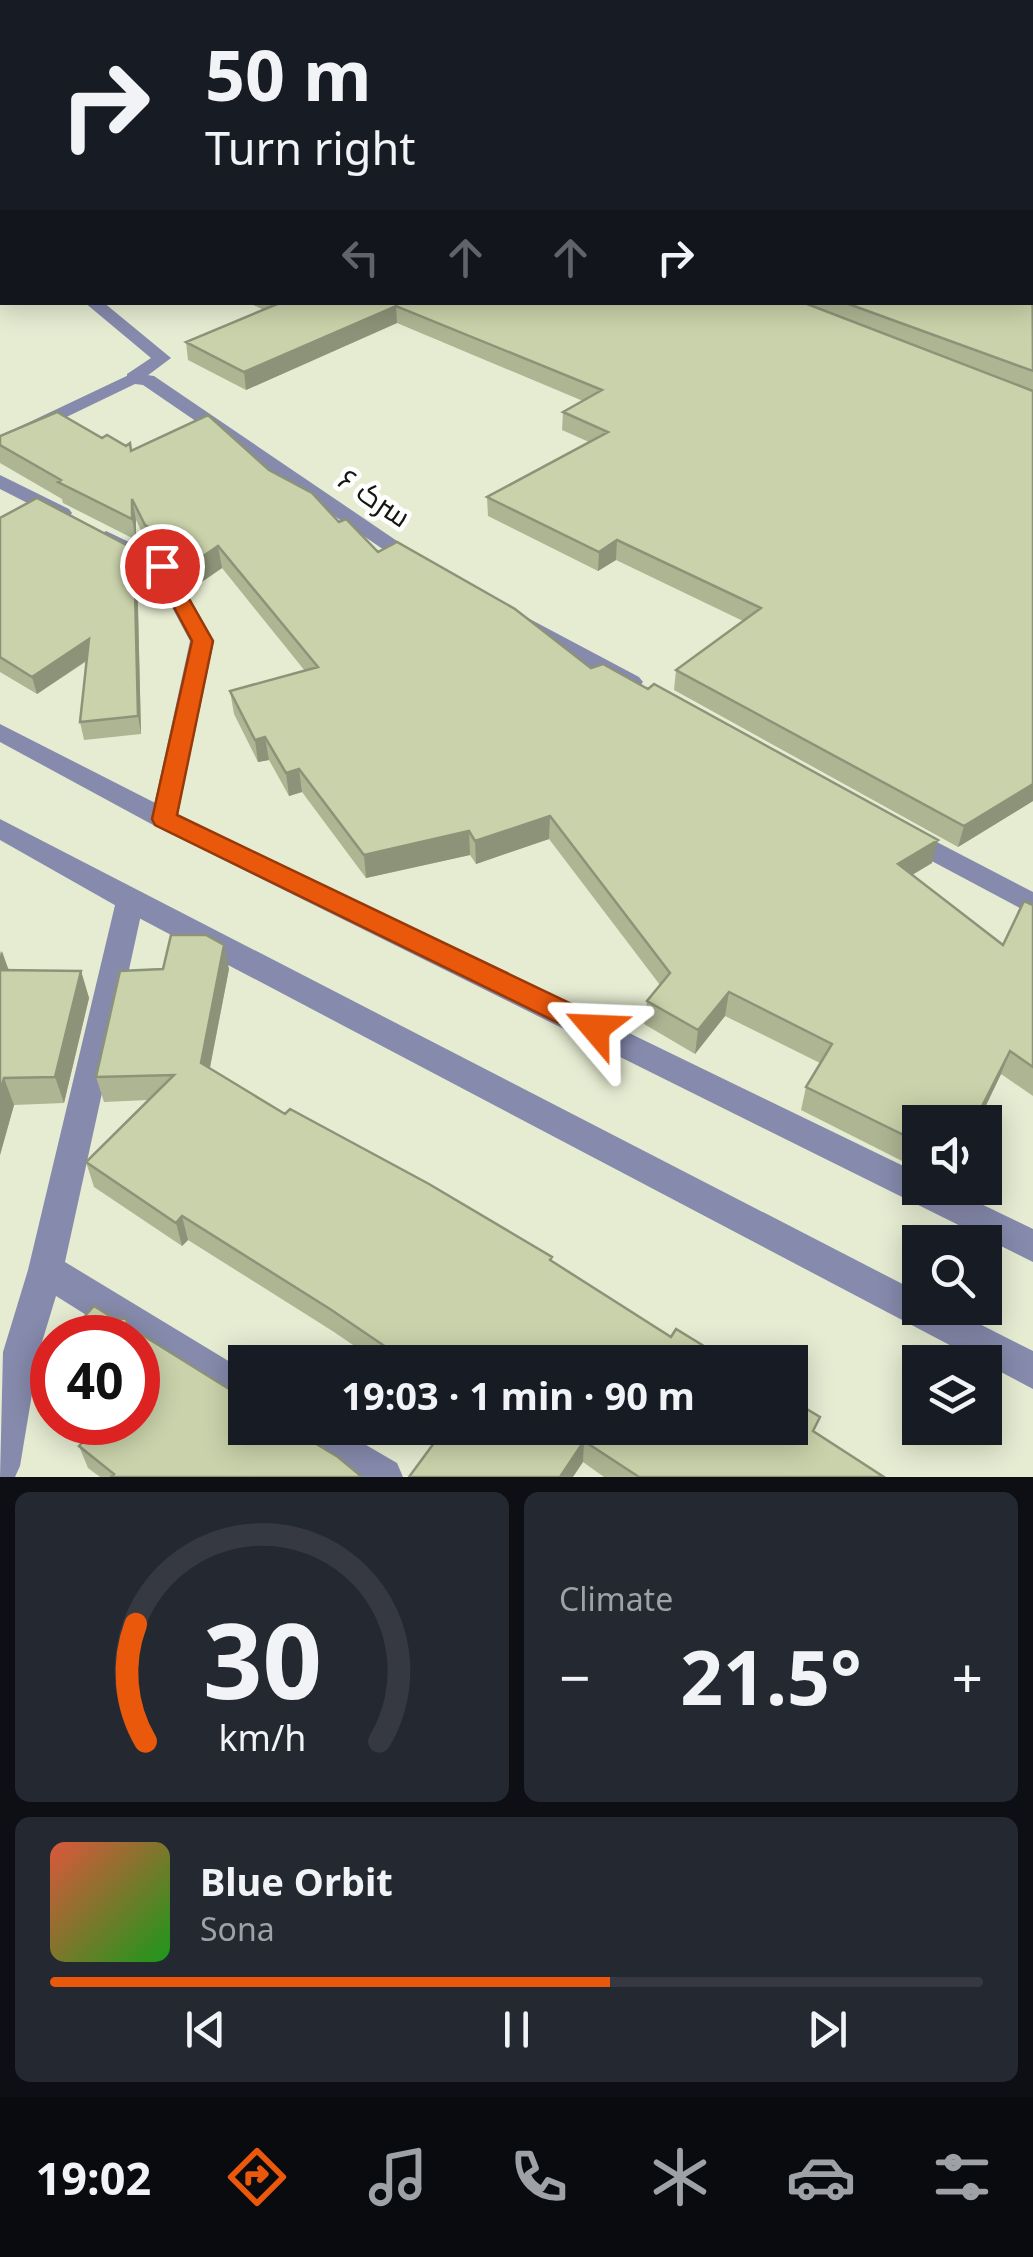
<!DOCTYPE html>
<html lang="en">
<head>
<meta charset="utf-8">
<style>
  body { margin:0; font-family:"Noto Sans",Cairo,sans-serif; background:#242831; color:#f1f3f6; height:100vh; display:flex; flex-direction:column; font-size:38px; white-space:nowrap }
  * { box-sizing:border-box; margin:0 }
  p { font-size:32px; color:#9ea1a6 }
  .icon { flex:none; width:55px; height:55px; fill:none; stroke:currentColor; stroke-width:2; stroke-linecap:round; stroke-linejoin:round }
  .map { position:relative; height:1477px; overflow:hidden }
  .panel { display:flex; flex-direction:column; gap:15px; padding:15px; background:#0d0f14; flex:1 }
  .panel>* { flex:none }
  .top-card { position:absolute; left:0px; top:0px; width:1035px; height:305px; box-shadow:0 5px 25px #0003; background:#171b24; color:#f1f3f6; overflow:hidden }
  .fabs { position:absolute; left:902px; top:1105px; display:grid; gap:20px }
  .fabs a { display:grid; place-items:center; width:100px; height:100px; border-radius:0px; background:#171b24; box-shadow:0 5px 25px #0003; font-size:50px }
  .speed { position:absolute; left:30px; top:1315px; display:flex; gap:20px; font-size:50px; font-weight:700; text-align:center }
  .speed>* { display:grid; place-content:center; width:130px; height:130px; border-radius:50%; background:#171b24; box-shadow:0 5px 25px #0003; line-height:1 }
  .speed .limit { border:15px solid #d22; background:#fff; color:#111 }
  .pin { position:absolute; display:grid; place-items:center; width:85px; height:85px; color:#fff; margin:-42px; border:5px solid #fff; border-radius:50%; box-shadow:0 2px 10px #0007 }
  .me { position:absolute; width:110px; margin:-55px; rotate:296deg; stroke-linejoin:round; filter:drop-shadow(0 0 8px #0008) }
  .turn { display:flex; align-items:center; gap:35px; height:210px; padding:0 40px; font-size:45px }
  .turn .icon { width:130px; height:130px; stroke-width:2.5 }
  .turn b { display:block; font-size:70px; line-height:85px }
  .lanes { display:flex; align-items:center; height:95px; padding:0 40px; background:#0003; justify-content:center; gap:50px; direction:ltr }
  .lanes .off { opacity:.35 }
  .big { font-size:75px; font-weight:700; line-height:1.1 }
  .panel .card { flex:1; display:flex; flex-direction:column; justify-content:center; gap:15px; min-width:0; padding:0 35px; border-radius:15px; background:#242831 }
  .panel .dial { align-items:center; gap:0 }
  .dial svg { height:260px; overflow:visible; fill:none; stroke:#363941; stroke-width:7; stroke-linecap:round; text-anchor:middle }
  .dial text { fill:#f1f3f6; stroke:none }
  .song { display:flex; align-items:center; gap:30px }
  .cover { width:120px; height:120px; border-radius:15px; background:linear-gradient(135deg,hsl(10 70% 55%),hsl(120 70% 35%)) }
  .played { height:10px; border-radius:5px; background:linear-gradient(90deg,#ea580c 60%,#363941 60%) }
  .keys { display:flex; justify-content:space-around; direction:ltr }
  .heat { display:flex; justify-content:space-between; align-items:center; font-size:55px; direction:ltr }
  .panel .tiles { flex:1; display:grid; gap:15px; grid-template-columns:1fr 1fr }
  .card:last-child { grid-column:span 2 }
  .trip { position:absolute; left:228px; top:1345px; width:580px; height:100px; border-radius:0px; background:#171b24; box-shadow:0 5px 25px #0003; font-weight:700; line-height:100px; text-align:center }
  .menu { display:flex; height:160px; justify-content:space-around; align-items:center; background:#090b0e; color:#9ea1a6 }
  .menu .icon { width:70px; height:70px }
  .menu .active { color:#ea580c }
  .menu b { font-size:45px; color:#f1f3f6 }
  .map>svg:first-child { display:block }
</style>
</head>
<body>
<div class="map">
<svg width="1033" height="1477" viewBox="0 0 1033 1477">
  <rect width="100%" height="100%" fill="#e6ecd2"/>
  <g fill="none" stroke-linecap="round" stroke-linejoin="round">
    <!-- service -->
    <path fill="#868aac" fill-rule="evenodd" d="M84 302H103L171 358 139 382H127V374L151 358Z"/>
    <!-- minor -->
    <path fill="#868aac" fill-rule="evenodd" d="M133 373 154 376 428 562 425 567H409L143 385 135 384 0 449V436Z
      M0 475 69 509 72 513 69 517H55L0 489Z
      M106 531 169 561 214 641 177 819 173 826H155L151 819 190 641 152 570 99 541 95 537Z
      M526 617 639 677 643 682 639 687H623L518 629 515 624 518 619Z
      M906 826 1033 892V915L896 842 893 835 896 828Z
      M130 891 140 894 144 901 65 1262 245 1371V1411L138 1346V1338H123L56 1296 39 1352 20 1466 15 1477H0L3 1352 28 1270 116 901 120 894Z
      M283 1428H337L397 1463 403 1477H346L288 1442Z"/>
    <!-- tertiary -->
    <path fill="#868aac" fill-rule="evenodd" d="M0 119H2V127H0Z
      M0 137H2V145H0Z
      M0 724 173 812 920 1174V1188H948L1033 1229V1262L155 826 0 742Z
      M0 819 920 1293V1308H948L1033 1351V1389L120 908 0 840Z"/>
  </g>
  <!-- wall -->
  <path fill="#aeb593" d="M196 0H1033V801L958 847 674 690 676 670 743 621 616 560 598 571 488 516 487 497 589 442 562 430 563 412 583 401 397 323 246 390 188 360 186 342 264 310 247 302H1032V2H204Z
    M0 436 102 438 126 446 130 443 132 450 269 470 378 552 591 668 932 863 912 875 1003 945 1033 905V1096L1001 1074 978 1122H920V1170L801 1110 806 1087 820 1063 725 1016 695 1054 644 1024 647 1001 660 985 549 839 476 864 470 855 366 878 302 792 289 796 269 760 258 762 234 714 230 691 305 671 222 568 190 590 172 559 149 547 136 520V540L63 503 62 499 0 463Z
    M0 518 137 566 141 734 84 740 80 722 87 661 37 694 0 672Z
    M0 951 9 970 81 971 89 998 64 1103 14 1105 0 1155Z
    M229 969 210 1068 285 1114 552 1262 671 1337 730 1362H378L334 1332 188 1240 182 1246 94 1187 86 1162 148 1100 104 1102 96 1077Z
    M113 1318 126 1319 129 1327 362 1477H100L88 1468 79 1446 89 1434 75 1422H138Z
    M52 1351V1405L42 1396 32 1374Z
    M445 1428 815 1433 884 1477H604L583 1462Z"/>
  <!-- shaded-wall -->
  <path fill="#8d9378" d="M99 0H153L143 2H89Z
    M0 23H2V36L0 37Z
    M0 100H2V114L0 115Z
    M396 306 397 323 246 390 244 372Z
    M132 499 136 520V540L132 519Z
    M617 540 616 560 598 571 599 552Z
    M218 546 222 568 190 590 186 568Z
    M134 549 137 566 141 734 138 716Z
    M89 639 93 656 37 694 32 677Z
    M265 737 269 760 258 762 255 740Z
    M299 769 302 792 289 796 286 773Z
    M1033 784V801L958 847 964 826Z
    M550 816 549 839 476 864 475 841Z
    M469 831 470 855 366 878 364 855Z
    M938 840 932 863 892 887 898 864Z
    M224 945 229 969 206 1087 201 1063Z
    M2 951 11 977 0 984V956Z
    M81 971 89 998 64 1103 55 1077Z
    M729 992 725 1016 695 1054 698 1030Z
    M1010 1051 1001 1074 978 1122H974Z
    M4 1078 14 1105 0 1155V1092Z
    M182 1216 188 1240 182 1246 176 1223Z
    M584 1441 583 1462 573 1477H560Z"/>
  <!-- building -->
  <path fill="#cad2ab" stroke="#8d9378" stroke-width="2.5" d="M0 0H99L89 2H2V23H0Z
    M237 0H1032V2H245Z
    M1032 11H1033L1032 83Z
    M0 41 2 42V100H0Z
    M1032 87 1033 88 1032 206Z
    M1032 208 1033 371 843 302H1032Z
    M802 302 1033 391V784L964 826 676 670 761 608 617 540 599 552 487 497 608 432 563 412 602 390 396 306 244 372 186 342 282 302Z
    M57 412 102 438 107 435 126 446 130 443 131 451 208 415 269 470 312 493 339 522 346 519 378 552 397 542 515 609 591 668 603 664 648 689 654 684 938 840 898 864 1003 945 1024 901 1033 905V1067L1010 1051 974 1122H920V1143L806 1087 832 1044 729 992 698 1030 647 1001 670 973 550 816 475 841 469 831 364 855 299 769 286 773 265 737 255 740 230 691 318 667 218 546 186 568 168 537 145 525 132 499V519L58 482 61 480 0 445V436Z
    M37 498 134 549 138 716 80 722 89 639 32 677 0 657V518Z
    M171 935H206L224 945 201 1063 285 1114 290 1109 429 1184 552 1257 550 1260 671 1337 676 1329 730 1362H408L330 1309 182 1216 176 1223 86 1162 174 1075 96 1077 120 971 163 969Z
    M0 970 81 971 55 1077 4 1078 0 1092Z
    M94 1306 113 1318 126 1319 128 1326 245 1399V1428H290L338 1457 362 1477H111L114 1474 79 1446 97 1426 93 1422H138V1338H65Z
    M52 1351V1390L32 1374Z
    M790 1399 820 1417 813 1431 884 1477H639L584 1441 560 1477H409L445 1428H790Z"/>
  <!-- route -->
  <path fill="#ea580c" stroke="#983908" stroke-width="2.5" d="M155 562H168L213 641 177 815 605 1020 609 1028 605 1036H585L155 825 152 819 192 641 152 566Z"/>
  <g text-anchor="middle" dominant-baseline="central" stroke-width="9" stroke-linejoin="round" paint-order="stroke">
    <!-- street labels -->
    <g font-size="30" fill="#15160d" stroke="#fff">
      <text transform="translate(375 497) rotate(34)">سرک ۶</text>
    </g>
  </g>
</svg>
<div class="fabs">
<a><svg class="icon" aria-label="sound" viewBox="0 0 24 24"><path d="M4 9h4l5-4v14l-5-4H4zM17 9q2 3 0 6"/></svg></a>
<a><svg class="icon" aria-label="search" viewBox="0 0 24 24"><circle cx="10" cy="10" r="6"/><path d="M15 15l6 6"/></svg></a>
<a><svg class="icon" aria-label="layers" viewBox="0 0 24 24"><path d="M12 4l9 5-9 5-9-5zM3 14l9 5 9-5"/></svg></a>
</div>
<div class="speed"><div class="limit">40</div></div>
<div class="pin" style="left:162px;top:566px;background:#d93025"><svg class="icon" aria-label="arrive" viewBox="0 0 24 24"><path d="M6 21V4h12l-3 4 3 4H6"/></svg></div>
<svg class="me" style="left:595px;top:1028px" viewBox="-20 -20 40 40"><path d="M0-17L14 15 0 8-14 15z" fill="#ea580c" stroke="#fff" stroke-width="4"/></svg>
<div class="trip">19:03 · 1 min · 90 m</div>
<div class="top-card">
<div class="turn"><svg class="icon" aria-label="right" viewBox="0 0 24 24"><path d="M7 20v-9h11M14 6l5 5-5 5"/></svg><div><b>50 m</b>Turn right</div></div>
<div class="lanes"><svg class="icon off" aria-label="left" viewBox="0 0 24 24"><path d="M17 20v-9H6M10 6l-5 5 5 5"/></svg><svg class="icon off" aria-label="ahead" viewBox="0 0 24 24"><path d="M12 20V5M6 11l6-6 6 6"/></svg><svg class="icon off" aria-label="ahead" viewBox="0 0 24 24"><path d="M12 20V5M6 11l6-6 6 6"/></svg><svg class="icon" aria-label="right" viewBox="0 0 24 24"><path d="M7 20v-9h11M14 6l5 5-5 5"/></svg></div>
</div>
</div>
<section class="panel">
<div class="tiles">
<div class="card dial"><svg viewBox="0 0 100 80">
<path d="M14 69A42 42 0 1 1 86 69"/>
<path d="M14 69A42 42 0 0 1 11 33" stroke="#ea580c"/>
<text x="50" y="56" font-size="32" font-weight="700">30</text>
<text x="50" y="72" font-size="11">km/h</text>
</svg></div>
<div class="card"><p>Climate</p>
<div class="heat"><a>−</a><b class="big">21.5°</b><a>+</a></div>
</div>
<div class="card">
<div class="song"><i class="cover"></i><div><b>Blue Orbit</b><p>Sona</p></div></div>
<div class="played"></div>
<div class="keys"><svg class="icon" aria-label="previous" viewBox="0 0 24 24"><path d="M18 5L8 12l10 7zM5 5v14"/></svg><svg class="icon" aria-label="pause" viewBox="0 0 24 24"><path d="M8 5v14M16 5v14"/></svg><svg class="icon" aria-label="next" viewBox="0 0 24 24"><path d="M6 5l10 7-10 7zM19 5v14"/></svg></div>
</div>
</div>
</section>
<nav class="menu">
<b>19:02</b>
<svg class="icon active" aria-label="directions" viewBox="0 0 24 24"><path d="M12 3l9 9-9 9-9-9zM9 14v-3h6M13 9l2 2-2 2"/></svg>
<svg class="icon" aria-label="music" viewBox="0 0 24 24"><path d="M9 18V5l10-2v13"/><circle cx="6" cy="18" r="3"/><circle cx="16" cy="16" r="3"/></svg>
<svg class="icon" aria-label="phone" viewBox="0 0 24 24"><path d="M5 4h4l2 5-3 2q2 4 5 5l2-3 5 2v4C11 20 4 13 5 4z"/></svg>
<svg class="icon" aria-label="climate" viewBox="0 0 24 24"><path d="M12 3v18M4 7l16 10M4 17L20 7"/></svg>
<svg class="icon" aria-label="car" viewBox="0 0 24 24"><path d="M5 17H2v-5l4-1 3-4h7l3 4 3 1v5h-3M9 17h6M6 11h13"/><circle cx="7" cy="17" r="2"/><circle cx="17" cy="17" r="2"/></svg>
<svg class="icon" aria-label="filters" viewBox="0 0 24 24"><path d="M4 7h16M4 17h16"/><circle cx="9" cy="7" r="2"/><circle cx="15" cy="17" r="2"/></svg>
</nav>
</body>
</html>
